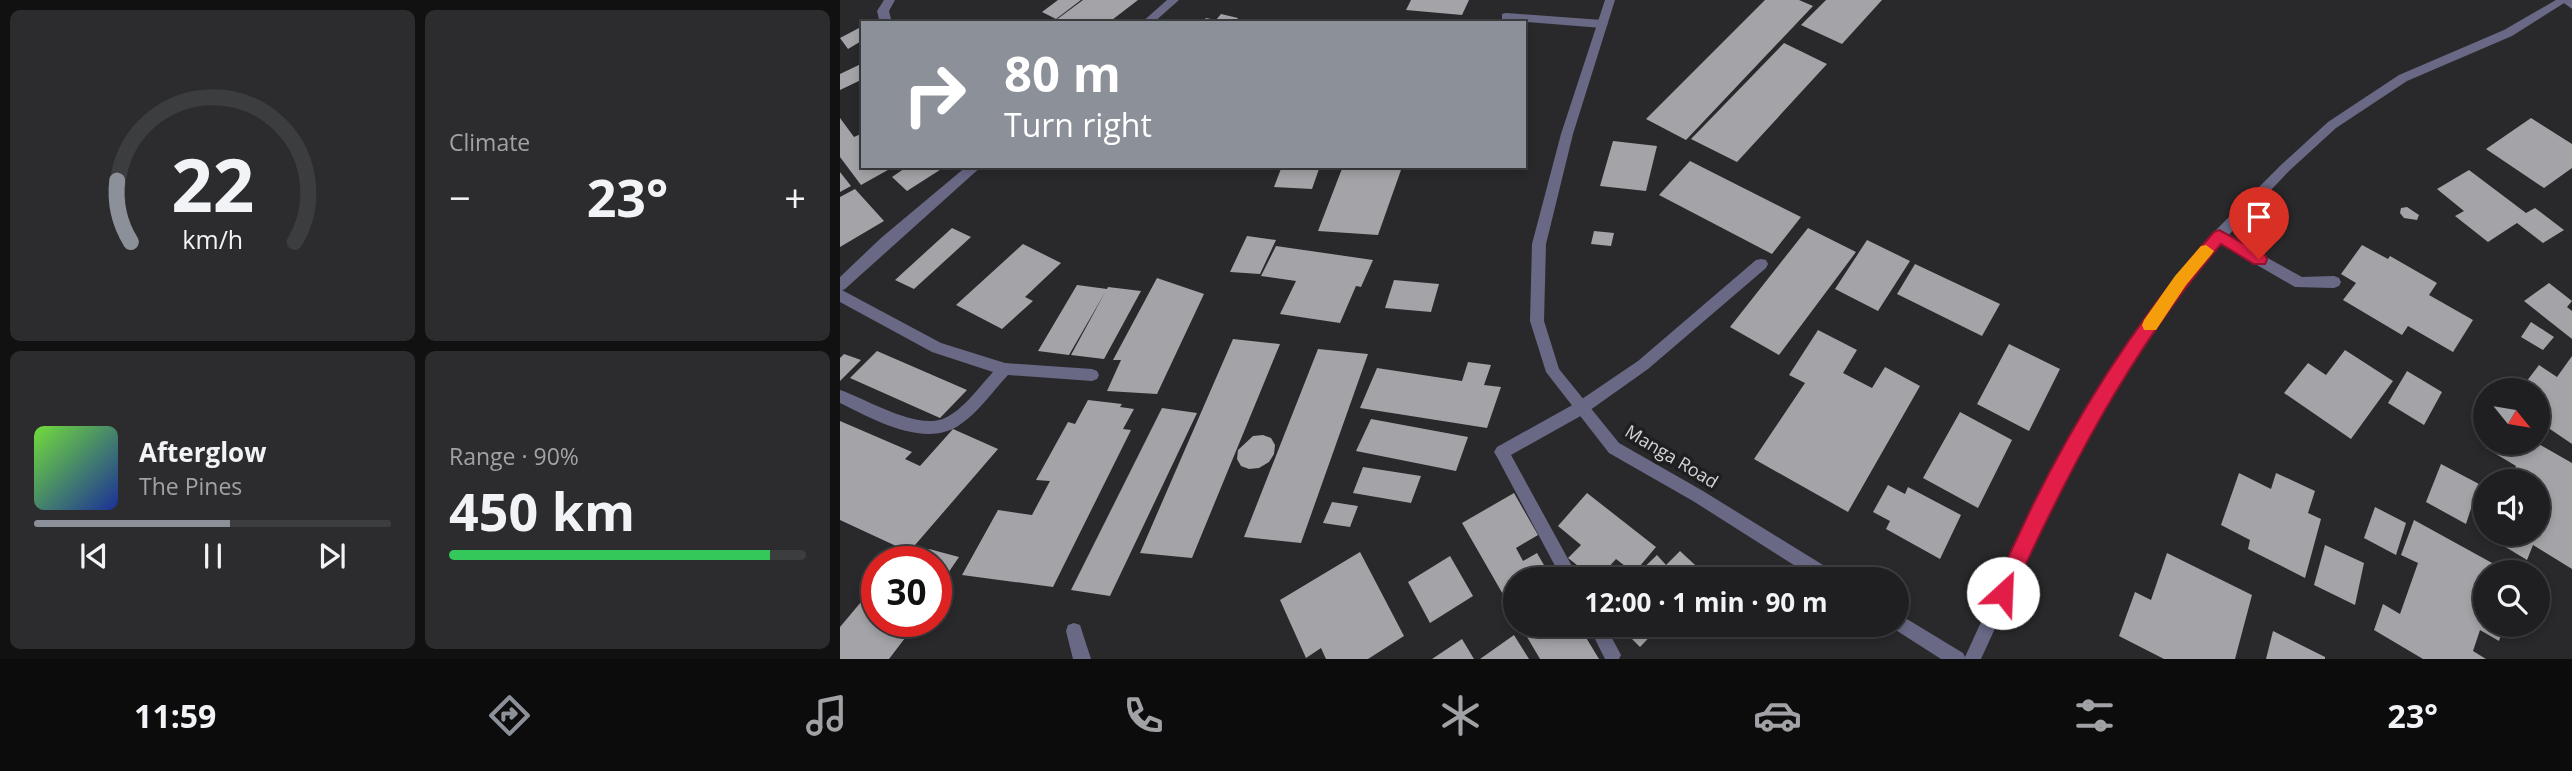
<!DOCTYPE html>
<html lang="en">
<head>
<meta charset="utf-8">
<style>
  body { margin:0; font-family:"Open Sans",sans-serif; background:#2c2c2e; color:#f1f3f6; height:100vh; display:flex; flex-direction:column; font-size:26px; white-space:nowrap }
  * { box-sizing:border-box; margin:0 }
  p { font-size:23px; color:#a1a2a5 }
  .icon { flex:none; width:38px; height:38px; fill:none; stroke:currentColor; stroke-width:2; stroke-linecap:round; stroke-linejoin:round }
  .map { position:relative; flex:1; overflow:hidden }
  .drawer { display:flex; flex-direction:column; gap:10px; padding:10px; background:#111112; width:840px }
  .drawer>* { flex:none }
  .hud { position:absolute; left:21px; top:21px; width:665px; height:147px; border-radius:0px; box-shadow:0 4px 10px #0003,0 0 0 2px #3c3d3f; background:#8c9099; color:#fff; overflow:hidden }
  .needle { width:46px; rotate:120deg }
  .tools { position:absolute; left:1633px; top:378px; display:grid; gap:14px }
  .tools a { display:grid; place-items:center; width:77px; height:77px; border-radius:50%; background:#1f1f21; box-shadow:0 4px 10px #0003,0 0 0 2px #3c3d3f; font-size:35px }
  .speed { position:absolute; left:21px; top:546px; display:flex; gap:14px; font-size:35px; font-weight:700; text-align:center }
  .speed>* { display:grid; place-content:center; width:91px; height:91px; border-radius:50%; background:#1f1f21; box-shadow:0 4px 10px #0003,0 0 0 2px #3c3d3f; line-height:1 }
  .speed .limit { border:10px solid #d22; background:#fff; color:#111 }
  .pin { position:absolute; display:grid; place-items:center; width:60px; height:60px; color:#fff; margin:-72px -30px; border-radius:50% 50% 50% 0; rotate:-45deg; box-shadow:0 0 7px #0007 }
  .pin .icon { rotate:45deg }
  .me { position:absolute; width:77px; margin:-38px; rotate:25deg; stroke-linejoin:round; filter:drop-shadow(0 0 5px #0008) }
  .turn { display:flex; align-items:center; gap:24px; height:147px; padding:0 28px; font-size:32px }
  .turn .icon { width:91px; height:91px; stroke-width:2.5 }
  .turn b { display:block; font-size:49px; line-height:60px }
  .big { font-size:52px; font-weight:700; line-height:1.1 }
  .drawer .tile { flex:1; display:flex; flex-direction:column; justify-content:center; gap:10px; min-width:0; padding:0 24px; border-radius:10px; background:#2c2c2e }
  .drawer .dial { align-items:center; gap:0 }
  .dial svg { height:182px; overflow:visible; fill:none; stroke:#3c3d3f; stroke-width:7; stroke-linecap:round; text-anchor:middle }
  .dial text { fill:#f1f3f6; stroke:none }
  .song { display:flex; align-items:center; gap:21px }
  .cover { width:84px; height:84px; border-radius:10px; background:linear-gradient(135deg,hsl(100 70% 55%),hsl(230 70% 35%)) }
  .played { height:7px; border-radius:4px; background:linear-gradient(90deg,#8c9099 55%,#3c3d3f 55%) }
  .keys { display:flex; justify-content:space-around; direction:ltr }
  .heat { display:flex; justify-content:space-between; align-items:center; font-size:38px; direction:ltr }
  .charge { height:10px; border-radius:5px; background:linear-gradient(90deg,#34c759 90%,#3c3d3f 0) }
  .drawer .tiles { flex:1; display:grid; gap:10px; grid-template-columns:repeat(2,1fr) }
  .trip { position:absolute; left:663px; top:567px; width:406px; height:70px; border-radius:35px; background:#1f1f21; box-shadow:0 4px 10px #0003,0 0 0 2px #3c3d3f; font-weight:700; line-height:70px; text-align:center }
  .tab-bar { display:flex; height:112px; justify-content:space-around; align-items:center; background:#0c0c0d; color:#a1a2a5 }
  .tab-bar .icon { width:49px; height:49px }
  .tab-bar .on { color:#8c9099 }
  .tab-bar b { font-size:32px; color:#f1f3f6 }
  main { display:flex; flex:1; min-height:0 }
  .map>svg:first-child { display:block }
</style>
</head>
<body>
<main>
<section class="drawer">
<div class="tiles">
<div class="tile dial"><svg viewBox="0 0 100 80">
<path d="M14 69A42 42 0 1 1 86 69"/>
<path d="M14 69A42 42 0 0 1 8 42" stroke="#8c9099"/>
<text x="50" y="56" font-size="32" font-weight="700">22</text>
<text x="50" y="72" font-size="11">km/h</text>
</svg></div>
<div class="tile"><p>Climate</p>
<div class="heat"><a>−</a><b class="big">23°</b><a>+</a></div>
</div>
<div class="tile">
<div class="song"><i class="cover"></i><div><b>Afterglow</b><p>The Pines</p></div></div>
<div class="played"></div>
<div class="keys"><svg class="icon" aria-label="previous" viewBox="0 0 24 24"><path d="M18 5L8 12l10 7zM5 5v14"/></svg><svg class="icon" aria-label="pause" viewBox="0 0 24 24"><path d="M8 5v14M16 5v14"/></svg><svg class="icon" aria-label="next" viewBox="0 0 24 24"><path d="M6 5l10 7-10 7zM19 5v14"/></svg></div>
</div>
<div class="tile"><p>Range · 90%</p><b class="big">450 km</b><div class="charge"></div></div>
</div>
</section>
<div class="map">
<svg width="1732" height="659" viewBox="0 0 1732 659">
  <rect width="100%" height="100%" fill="#29292c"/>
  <!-- building -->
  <path fill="#a4a4a8" d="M218 0H241L216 19 202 12Z
    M243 0H298L268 23H212Z
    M571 0H629L622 15 566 10Z
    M925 0H959L973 6 846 140 806 119Z
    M986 0H1042L1002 44 961 25Z
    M381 14 398 18 394 23H361L366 18 376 20Z
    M19 28 23 32V40L8 49 0 38Z
    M944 43 987 64 897 162 851 139Z
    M23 63V79L0 90V74Z
    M0 118 14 137 23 133V166H55L21 185 0 157Z
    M1691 118 1732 144V168L1704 188 1646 149Z
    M773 141 817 146 806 191 760 186Z
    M850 161 961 217 932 254 819 195Z
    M68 166H106L67 191 52 177Z
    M442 166H480L472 189 434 187Z
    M503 166 561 170 538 235 478 231Z
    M1629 170 1686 213 1695 208 1724 230 1703 243 1677 223 1648 242 1615 216 1624 211 1597 189Z
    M0 172 11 186 0 192Z
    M15 189 44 221 0 247V197Z
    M1567 207 1579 215 1577 220 1564 218 1560 213 1561 208Z
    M112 228 131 237 74 289 55 280Z
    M968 228 1016 252 939 355 890 327Z
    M754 231 774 233 771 246 751 244Z
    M407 236 436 240 420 274 390 272Z
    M1027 240 1070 261 1038 311 995 289Z
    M183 244 221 263 185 297 193 301 162 329 116 305Z
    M1522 245 1548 259 1550 256 1597 283 1589 295 1633 320 1613 352 1568 326 1562 335 1503 300 1516 283 1501 274Z
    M436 246 533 260 521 287 516 286 500 323 440 314 456 281 421 276Z
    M1075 264 1160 304 1142 336 1057 294Z
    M317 278 364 294 317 394 267 391 281 360H273Z
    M554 280 599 284 591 312 545 308Z
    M1709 283 1732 301 1727 307 1732 311V339L1684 301Z
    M237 285 267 289 229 355 198 351Z
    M268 287 301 291 264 359 231 355Z
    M1691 322 1714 337 1703 350 1681 337Z
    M978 330 1017 350 1003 373 1032 388 1045 367 1080 386 1008 512 914 459 965 383 949 375Z
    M393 339 440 344 352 558 300 553Z
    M1169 344 1220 369 1189 431 1137 404Z
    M478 349 528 354 461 543 404 537Z
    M1505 350 1553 381 1511 439 1444 393 1468 363 1486 375Z
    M37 351 127 390 100 418 10 378Z
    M4 354 21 360 0 381V358Z
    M1732 356V444L1698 421V390H1680L1699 365 1717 377Z
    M628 362 651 365 644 385 661 387 647 428 520 408 537 368 622 381Z
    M1567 371 1602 392 1584 425 1548 403Z
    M248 400 282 404 280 407 294 409 283 429 291 430 213 587 122 575 158 510 192 515 210 481 196 480 228 422 235 424Z
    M322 408 357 413 270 596 231 590Z
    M1120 412 1172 440 1138 508 1083 478Z
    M531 419 628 437 616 471 516 451Z
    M0 421 72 452 65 459 80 466 113 429 158 449 69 552 0 520Z
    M423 435 431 438 435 445 434 454 429 462 419 468 409 469 401 466 397 459 398 450 413 436Z
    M1648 443H1697L1732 463V569L1693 545 1687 560 1644 534H1698V481H1669L1676 466 1646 448Z
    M1601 464 1639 484 1626 524 1586 502Z
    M523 467 581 476 571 503 513 493Z
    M1399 473 1431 489 1436 473 1475 491 1468 513 1481 519 1465 578 1408 549 1410 540 1381 525Z
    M1048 485 1065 494 1068 487 1121 515 1100 559 1046 529 1050 521 1033 512Z
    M674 493 698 535 676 548 683 561 697 553 712 579H676V617L622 523Z
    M747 493 816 547 794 573 776 559 758 579H755L728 558 741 545 718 526Z
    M492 502 518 506 510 527 483 523Z
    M1535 507 1566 523 1556 555 1524 538Z
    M1574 520 1663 569 1662 572H1645V625H1664L1659 641 1640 630 1633 651 1646 659H1583L1534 630 1543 604 1560 614 1578 563 1561 555Z
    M1485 545 1524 563 1515 605 1474 585Z
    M89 549 119 557 104 579 96 576V562H80Z
    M840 551 868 577 866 579H792L817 555 826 565Z
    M520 552 564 636 528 659H486L481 648 466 658 440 600Z
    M1327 553 1412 595 1395 659H1324L1279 636 1295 592 1311 600Z
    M610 556 633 596 590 623 568 582Z
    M37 583V621H78L49 659H0V627Z
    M680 625H729L733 630 739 626 759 659H700Z
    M778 625H821L800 647Z
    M1433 631 1485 657V659H1426Z
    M674 635 689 659H640Z
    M622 639 634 659H592Z"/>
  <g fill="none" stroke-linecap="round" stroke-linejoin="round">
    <!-- service -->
    <path fill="#696986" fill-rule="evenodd" d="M1720 0H1732V9Z
      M666 13 762 20 768 24 762 28 662 20V14Z
      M1379 231 1462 277 1494 276 1499 278 1501 282 1499 286 1494 288 1455 287 1374 240 1372 236 1374 232Z
      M921 259 926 260 928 264 926 268 808 369 746 413 671 455 739 579H722L657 457 654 452 657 447 736 403 798 361 916 260Z
      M0 289 101 343 165 363 252 369 257 371 259 375 257 379 252 381 168 375C152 392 138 413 118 426 83 448 33 419 0 403V390C27 399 77 431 105 418 124 409 139 387 153 372L92 352 0 302Z
      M748 625H765L781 655 779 659H765Z"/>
    <!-- minor -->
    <path fill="#696986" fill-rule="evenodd" d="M44 0H55L49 11 52 23H40L37 11Z
      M327 0H339L313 23H301Z
      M765 0H775L733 134 706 244 704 321 719 369 779 443 863 491 996 573 998 579H976L853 501 769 453 706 372 690 321 692 244 721 134Z
      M1716 0H1729L1672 36 1567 81 1496 128 1449 171 1384 240 1345 285 1274 390 1209 510 1141 659H1101L1051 627 1050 625H1057V613L1123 653 1125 657 1197 500 1264 380 1335 277 1374 232 1441 165 1488 122 1559 75 1664 30Z
      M127 166H142L5 289 0 291V277L41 238Z
      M234 623 240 625 251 659H233L226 631 228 625Z"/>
  </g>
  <!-- route -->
  <path fill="#e11d48" stroke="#92132f" stroke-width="2" d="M1379 230 1425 255 1427 259 1425 264H1414L1381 244C1290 350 1227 473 1169 600L1163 602 1156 600 1153 593C1207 463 1281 337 1374 232Z"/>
  <!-- slow -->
  <path fill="#f59e0b" d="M1366 245 1374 251 1371 255 1346 285 1316 330H1304L1302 325 1304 320 1335 276 1361 246Z"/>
  <g text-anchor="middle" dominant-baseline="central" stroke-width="7" stroke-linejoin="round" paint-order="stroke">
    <!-- street labels -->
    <g font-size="18" fill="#d4d4d6" stroke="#1f1f22">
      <text transform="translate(832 456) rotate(31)">Manga Road</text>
    </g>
  </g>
</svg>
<div class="tools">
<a><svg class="needle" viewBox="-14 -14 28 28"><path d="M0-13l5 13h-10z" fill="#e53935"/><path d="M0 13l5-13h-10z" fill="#a1a2a5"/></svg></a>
<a><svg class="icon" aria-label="sound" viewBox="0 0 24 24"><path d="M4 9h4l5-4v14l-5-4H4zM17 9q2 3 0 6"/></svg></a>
<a><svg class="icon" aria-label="search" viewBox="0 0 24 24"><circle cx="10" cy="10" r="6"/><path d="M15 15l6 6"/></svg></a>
</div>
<div class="speed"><div class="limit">30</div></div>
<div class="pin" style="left:1419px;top:259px;background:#d93025"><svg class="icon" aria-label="arrive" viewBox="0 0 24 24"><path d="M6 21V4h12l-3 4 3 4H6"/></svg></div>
<svg class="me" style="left:1163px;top:593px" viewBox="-20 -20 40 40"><circle r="19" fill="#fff"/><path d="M0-13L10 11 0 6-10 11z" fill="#e11d48"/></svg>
<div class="trip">12:00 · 1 min · 90 m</div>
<div class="hud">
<div class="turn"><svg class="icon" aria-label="right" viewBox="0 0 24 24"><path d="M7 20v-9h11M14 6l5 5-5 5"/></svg><div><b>80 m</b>Turn right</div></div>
</div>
</div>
</main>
<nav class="tab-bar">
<b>11:59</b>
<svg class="icon on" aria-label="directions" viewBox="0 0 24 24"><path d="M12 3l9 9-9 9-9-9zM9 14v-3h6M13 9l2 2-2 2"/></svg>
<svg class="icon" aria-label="music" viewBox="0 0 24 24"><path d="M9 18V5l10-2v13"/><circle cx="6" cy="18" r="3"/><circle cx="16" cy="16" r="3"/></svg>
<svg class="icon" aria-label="phone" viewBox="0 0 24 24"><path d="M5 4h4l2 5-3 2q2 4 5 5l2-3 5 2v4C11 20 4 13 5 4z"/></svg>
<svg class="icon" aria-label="climate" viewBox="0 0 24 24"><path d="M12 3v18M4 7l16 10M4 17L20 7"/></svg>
<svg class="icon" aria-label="car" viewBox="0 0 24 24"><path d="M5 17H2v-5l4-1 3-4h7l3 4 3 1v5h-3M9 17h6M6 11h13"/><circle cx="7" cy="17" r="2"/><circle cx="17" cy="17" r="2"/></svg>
<svg class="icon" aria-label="filters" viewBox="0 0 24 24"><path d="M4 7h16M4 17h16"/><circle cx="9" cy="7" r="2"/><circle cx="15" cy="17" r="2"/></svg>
<b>23°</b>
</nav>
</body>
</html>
